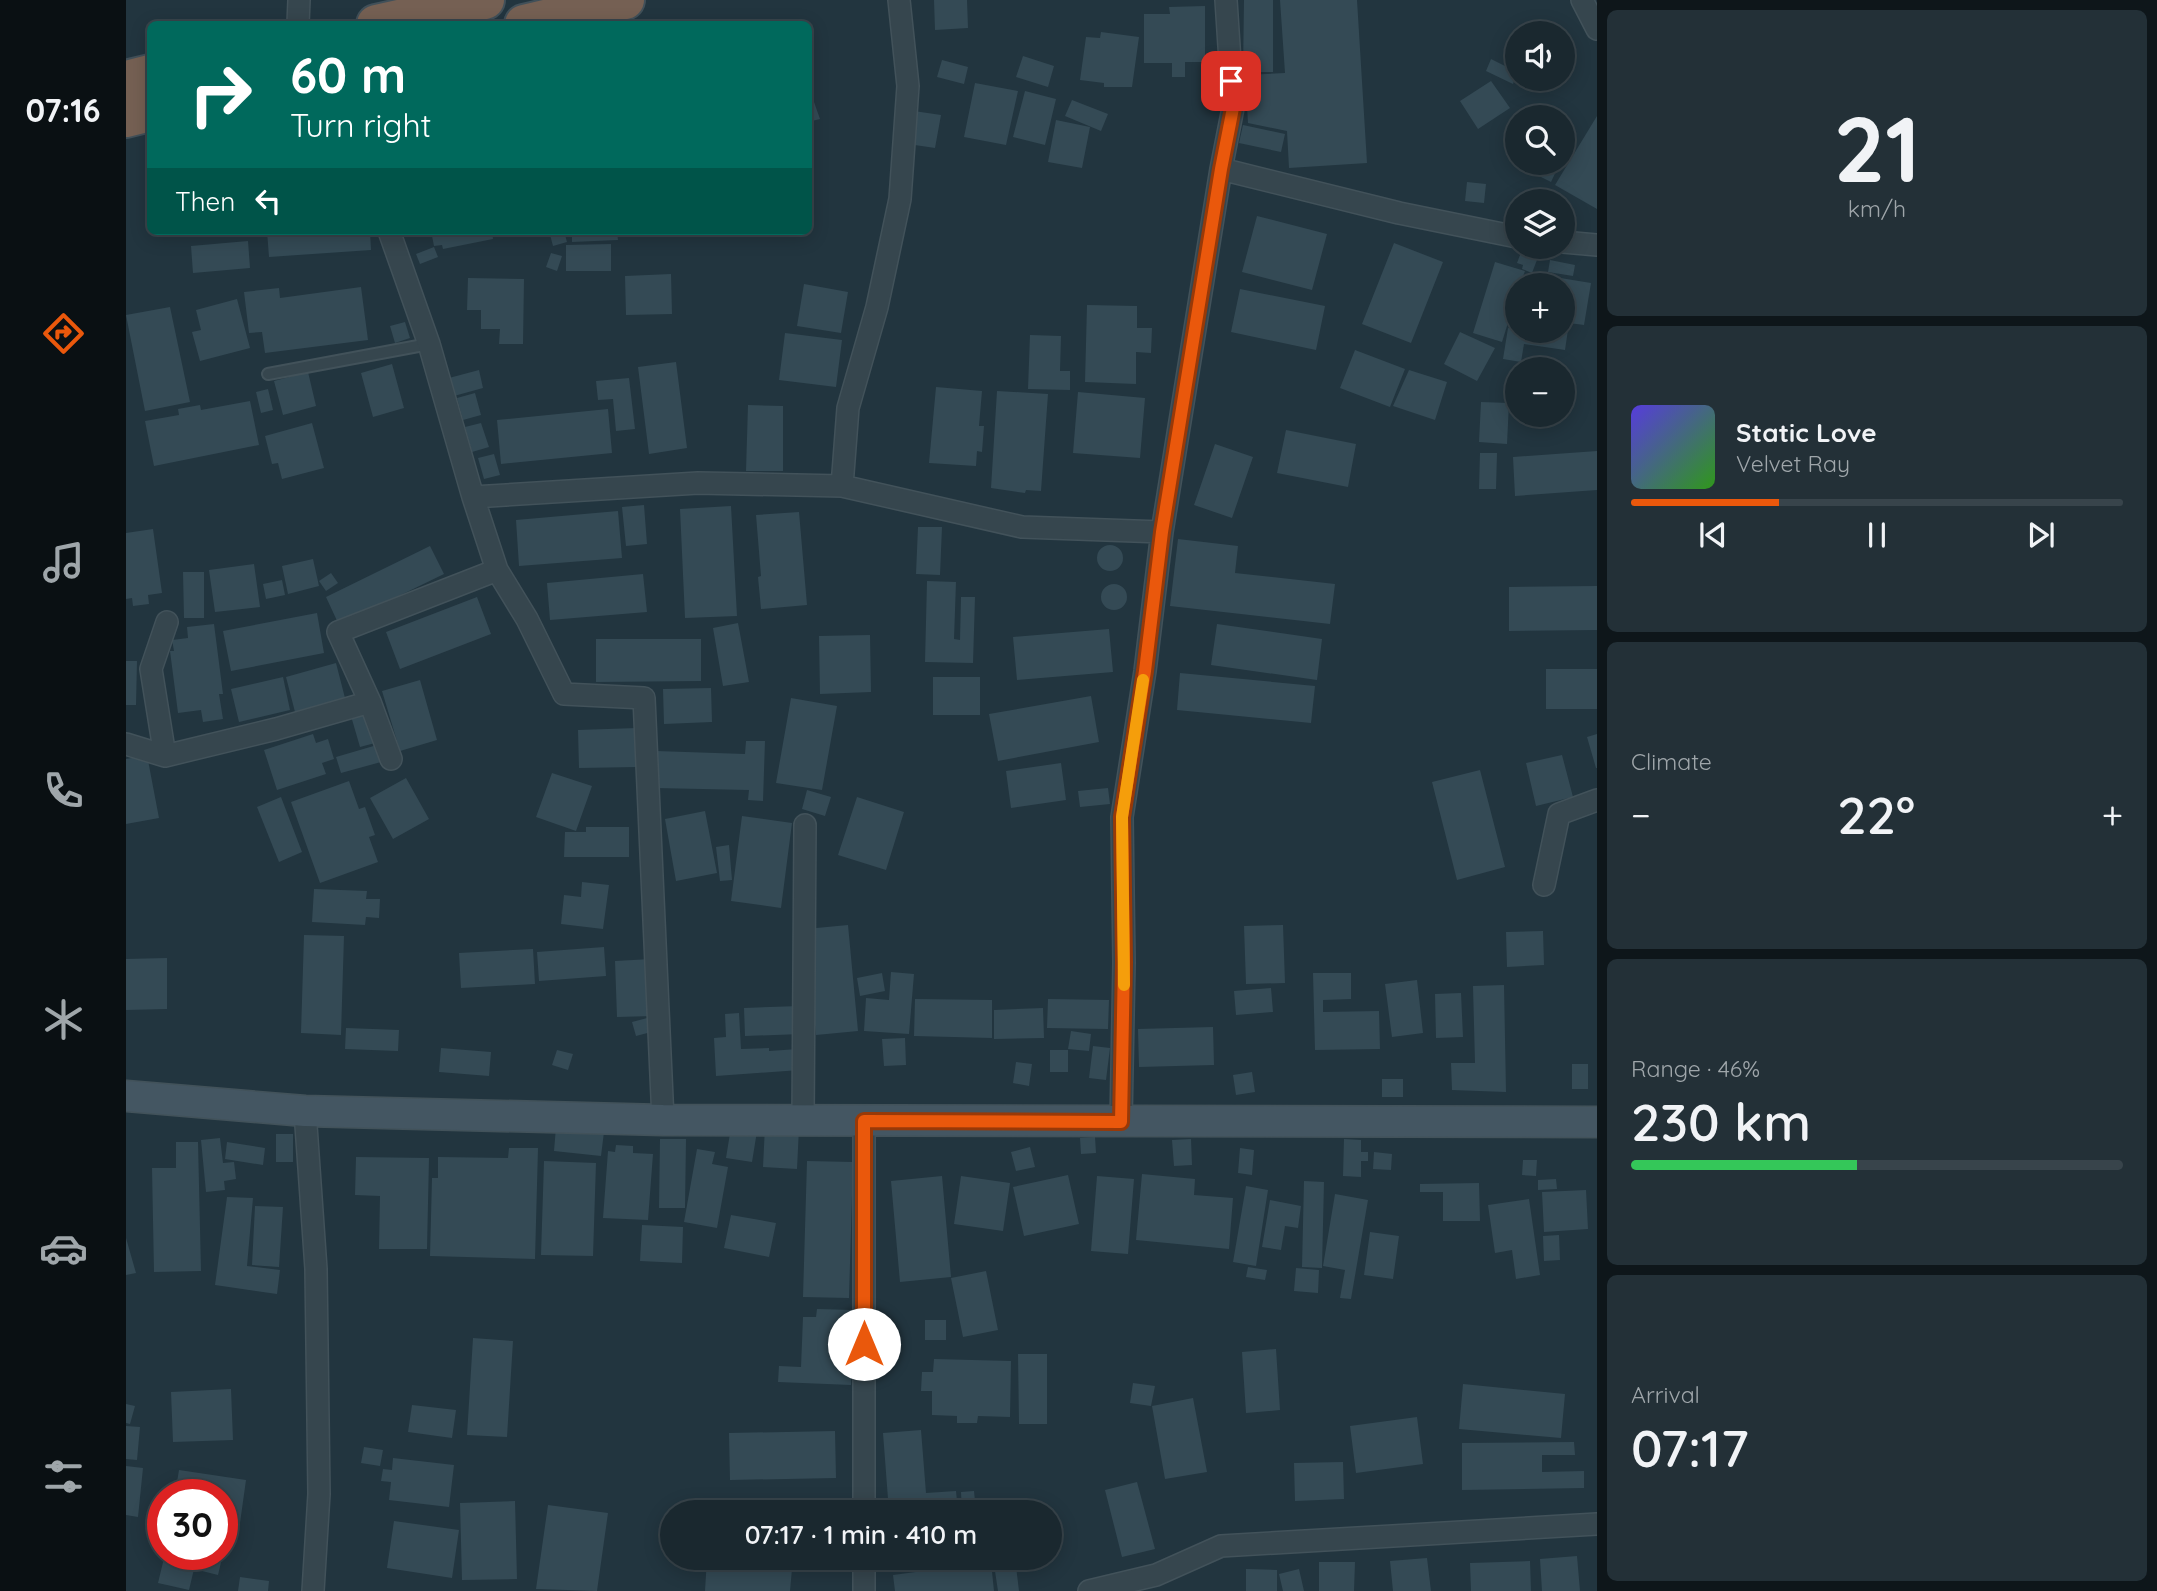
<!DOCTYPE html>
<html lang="en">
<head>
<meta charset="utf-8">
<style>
  body { margin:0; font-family:Quicksand,sans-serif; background:#233037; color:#f1f3f6; height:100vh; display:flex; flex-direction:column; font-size:26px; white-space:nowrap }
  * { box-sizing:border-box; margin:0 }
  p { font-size:23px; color:#9fa6aa }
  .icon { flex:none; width:38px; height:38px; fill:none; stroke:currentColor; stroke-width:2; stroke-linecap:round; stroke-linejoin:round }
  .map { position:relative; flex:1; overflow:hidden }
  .side { display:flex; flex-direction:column; gap:10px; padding:10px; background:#0e161a; width:560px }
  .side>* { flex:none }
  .guide { position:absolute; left:21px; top:21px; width:665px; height:214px; border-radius:10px; box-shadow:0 4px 18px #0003,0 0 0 2px #38444b; background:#00695c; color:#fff; overflow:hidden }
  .buttons { position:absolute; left:1379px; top:21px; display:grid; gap:14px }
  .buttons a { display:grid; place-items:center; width:70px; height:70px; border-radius:50%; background:#1a282f; box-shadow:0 4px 18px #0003,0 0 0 2px #38444b; font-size:35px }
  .speed { position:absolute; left:21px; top:1479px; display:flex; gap:14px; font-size:35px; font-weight:700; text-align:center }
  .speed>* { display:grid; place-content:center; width:91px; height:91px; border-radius:50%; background:#1a282f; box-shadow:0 4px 18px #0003,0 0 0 2px #38444b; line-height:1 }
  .speed .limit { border:10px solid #d22; background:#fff; color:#111 }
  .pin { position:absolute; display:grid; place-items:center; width:60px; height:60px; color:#fff; margin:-30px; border-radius:14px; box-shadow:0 4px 10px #0006 }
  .me { position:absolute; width:77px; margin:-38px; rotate:0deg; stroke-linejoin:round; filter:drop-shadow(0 0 5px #0008) }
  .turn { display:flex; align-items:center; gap:24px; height:147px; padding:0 28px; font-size:32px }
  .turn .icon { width:91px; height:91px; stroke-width:2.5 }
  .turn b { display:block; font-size:49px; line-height:60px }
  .then { display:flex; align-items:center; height:66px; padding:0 28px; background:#0003; gap:14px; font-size:26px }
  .big { font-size:52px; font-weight:600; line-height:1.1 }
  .side .card { flex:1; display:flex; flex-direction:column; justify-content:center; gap:10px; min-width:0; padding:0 24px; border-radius:10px; background:#233037 }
  .side .dial { align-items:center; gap:0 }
  .dial b { font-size:91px; line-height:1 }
  .song { display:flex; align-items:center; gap:21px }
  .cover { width:84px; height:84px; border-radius:10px; background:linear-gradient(135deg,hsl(250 70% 55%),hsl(110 70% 35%)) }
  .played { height:7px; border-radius:4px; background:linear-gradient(90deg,#ea580c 30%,#38444b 30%) }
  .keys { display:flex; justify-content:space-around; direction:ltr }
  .heat { display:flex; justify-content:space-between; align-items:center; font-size:38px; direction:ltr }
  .charge { height:10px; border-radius:5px; background:linear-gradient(90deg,#34c759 46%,#38444b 0) }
  .trip { position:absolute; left:534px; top:1500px; width:402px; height:70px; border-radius:35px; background:#1a282f; box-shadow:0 4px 18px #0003,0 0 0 2px #38444b; font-weight:600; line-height:70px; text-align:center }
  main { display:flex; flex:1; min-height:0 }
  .menu { display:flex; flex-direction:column; width:126px; justify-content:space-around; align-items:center; background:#0a1013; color:#9fa6aa }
  .menu .icon { width:49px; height:49px }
  .menu .active { color:#ea580c }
  .menu b { font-size:32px; color:#f1f3f6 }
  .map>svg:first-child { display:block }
</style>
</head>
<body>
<main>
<nav class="menu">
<b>07:16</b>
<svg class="icon active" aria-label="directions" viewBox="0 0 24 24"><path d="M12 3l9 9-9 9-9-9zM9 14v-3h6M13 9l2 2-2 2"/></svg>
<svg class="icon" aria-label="music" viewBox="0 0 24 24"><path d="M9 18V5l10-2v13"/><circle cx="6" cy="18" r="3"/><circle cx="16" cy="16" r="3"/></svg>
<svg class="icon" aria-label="phone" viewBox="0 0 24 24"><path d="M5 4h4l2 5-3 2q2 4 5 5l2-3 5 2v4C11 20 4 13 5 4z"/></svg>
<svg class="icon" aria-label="climate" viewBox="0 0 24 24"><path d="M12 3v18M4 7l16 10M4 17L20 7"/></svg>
<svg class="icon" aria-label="car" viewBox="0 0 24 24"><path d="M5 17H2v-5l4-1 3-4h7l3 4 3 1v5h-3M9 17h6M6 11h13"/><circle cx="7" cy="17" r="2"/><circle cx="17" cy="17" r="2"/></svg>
<svg class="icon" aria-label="filters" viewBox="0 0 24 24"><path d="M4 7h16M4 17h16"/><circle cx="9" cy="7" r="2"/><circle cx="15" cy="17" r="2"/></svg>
</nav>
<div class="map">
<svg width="1471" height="1591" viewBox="0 0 1471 1591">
  <rect width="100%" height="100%" fill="#22353f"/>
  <!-- building -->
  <path fill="#344a55" d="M808 0H841L842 28 809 30Z
    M1118 0H1147V72H1117Z
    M1154 0H1231L1241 163 1163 168 1161 131 1122 123 1119 75 1159 73Z
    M1079 6V62H1059V77H1046V63H1018V14H1044L1043 7Z
    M975 32 1013 37 1006 87H978V83L954 80 960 37 974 38Z
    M897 56 928 66 922 87 890 77Z
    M1365 59 1391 72 1387 84 1360 71Z
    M816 60 842 67 838 84 811 77Z
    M1365 81 1384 108 1352 129 1334 101Z
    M849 83 892 91 880 145 838 137Z
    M682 85 694 119 682 122Z
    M899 91 930 99 919 145 887 137Z
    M946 100 982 114 975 131 939 116Z
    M788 111 815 115 809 148 782 144Z
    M1471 116V209L1429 185Z
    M930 120 964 127 956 168 922 162Z
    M1117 125 1159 134 1155 152 1113 143Z
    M1418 163H1434L1425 182 1411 175Z
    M1341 182 1360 184 1358 203 1339 201Z
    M1131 216 1201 234 1186 290 1116 272Z
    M141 231H244L245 250 143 257Z
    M305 231H366L367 239 317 249 316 245 308 246Z
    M423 231H438L441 242 427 246Z
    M446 231H491L492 240 446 242Z
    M122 241 124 268 67 273 65 246Z
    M1268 243 1317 262 1285 343 1236 324Z
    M485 244V271H440V245Z
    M308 247 312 257 294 264 290 254Z
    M1397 247 1414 252 1406 273 1396 269 1397 265 1391 263Z
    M425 253 436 256 431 271 420 267Z
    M1424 260 1449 265 1447 276 1422 272Z
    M1369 262 1399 271 1394 285H1391V294L1376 342 1347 333Z
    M545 274 546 314 500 315 499 276Z
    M1410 274 1465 283 1458 325 1443 323 1439 350 1398 344 1395 362 1377 359 1382 328 1401 331H1437V285H1408Z
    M342 278 398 279 397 344H373L374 329H355V310H341Z
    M678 284 722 292 715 333 671 326Z
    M235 287 242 340 139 353 136 332 123 333 118 292 153 288 154 298Z
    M1114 289 1199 306 1190 350 1105 332Z
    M111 299 124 348 74 361 66 332 75 330 70 310Z
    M961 305 1011 306V328H1026L1025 353 1010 352V384L959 382Z
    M44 307 64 402 19 411 0 315Z
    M279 322 284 338 269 343 264 326Z
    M1334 332 1369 348 1351 381 1318 364Z
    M659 333 716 340 710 387 653 380Z
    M904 335 935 336 934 371H944V390L902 389Z
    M1229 350 1279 369 1264 407 1214 388Z
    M550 362 561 448 523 454 512 367Z
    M266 364 278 408 247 417 235 373Z
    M353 370 357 388 328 396 323 378Z
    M1283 370 1321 382 1309 420 1267 406Z
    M182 372 190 406 157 415 148 381Z
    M503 378 509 429 490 431 487 399 472 400 470 381Z
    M810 387 856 391 853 426H858L856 452 851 451 850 466 803 463Z
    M142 389 147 410 135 413 130 392Z
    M871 391 922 394 915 491 900 490 899 493 865 488Z
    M952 392 1019 398 1014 458 947 453Z
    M349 393 355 415 337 420 331 398Z
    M124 401 133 445 28 466 19 421 53 415 52 409 74 405 75 410Z
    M1355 402 1383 403 1381 444 1353 442Z
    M622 405 657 406V471H620Z
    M482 409 486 453 375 464 371 420Z
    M186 423 198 468 156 479 152 463 146 464 139 436Z
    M355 423 363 447 346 452 339 427Z
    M1160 430 1230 444 1222 487 1151 473Z
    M1089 444 1127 457 1106 518 1068 505Z
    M1471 451V490L1389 496 1387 457Z
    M1354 453H1371L1370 489H1353Z
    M368 454 374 475 358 479 352 458Z
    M518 505 521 544 500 546 496 507Z
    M605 506 611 616 559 618 554 509Z
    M492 511 496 558 393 566 390 520Z
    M673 512 681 605 635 609 632 577 635 576 630 515Z
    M792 527H816L814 575 790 574Z
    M27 529 36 593 22 595 23 604 7 606 6 598 0 599V533Z
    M1052 539 1112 546 1109 573 1209 584 1204 624 1044 606Z
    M971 558a13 13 0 1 1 26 0a13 13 0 1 1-26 0Z
    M304 546 318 574 213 625 200 597Z
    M187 559 193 586 162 594 156 566Z
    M128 564 134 607 89 612 83 570Z
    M57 572H78V618H58Z
    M205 573 212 583 200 591 193 581Z
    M517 574 521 612 424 620 421 583Z
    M156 580 159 595 140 599 137 584Z
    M801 581 830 582 828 639 834 640 835 597H849L847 663 799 662Z
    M975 597a13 13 0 1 1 26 0a13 13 0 1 1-26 0Z
    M1471 586V630L1383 631V587Z
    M351 597 365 634 274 669 260 632Z
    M191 613 198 653 105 671 97 631Z
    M612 623 623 682 597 686 587 628Z
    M88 624 97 694H93L97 719 77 722 75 710 52 713 44 651H48L46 640 62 638 61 627Z
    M1091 624 1196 639 1191 680 1085 665Z
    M983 629 987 672 891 680 887 637Z
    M744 635 745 692 694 694 693 636Z
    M470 639H575V681L470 682Z
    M0 661H11L10 705H0Z
    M210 663 219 698 169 712 160 677Z
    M1420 669H1471V709H1420Z
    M1054 673 1189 686 1185 723 1051 710Z
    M157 677 164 710 113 722 105 689Z
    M807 677H854V715H807Z
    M294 680 311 740 274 751 256 691Z
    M585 688 586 722 538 724 537 689Z
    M965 696 973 742 872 761 863 714Z
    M665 698 711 706 696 790 650 783Z
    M239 712 249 743 234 747 225 716Z
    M511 728V767L453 768 452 730Z
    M187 734 190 743 202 739 208 759 196 763 200 774 151 790 138 750Z
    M1471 734V768H1470L1461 737Z
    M620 741H639L637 801 622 800 623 790 529 788 530 751 619 754Z
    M251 745 255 762 215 773 210 757Z
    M21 755 33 818 0 824V759Z
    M1436 755 1447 797 1410 806 1400 763Z
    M935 763 940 800 885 808 880 771Z
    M1354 770 1379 867 1331 880 1306 782Z
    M426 773 466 786 450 831 410 817Z
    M280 778 303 819 267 839 244 798Z
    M223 781 233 809 239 807 249 835 243 837 252 862 194 883 165 802Z
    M982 788 984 804 954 807 952 791Z
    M681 790 705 797 699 816 676 809Z
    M155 797 176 852 153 862 131 807Z
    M731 797 778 812 760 870 712 855Z
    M579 811 591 873 550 881 539 819Z
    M616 816 666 823 655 908 605 901Z
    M460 827H503V857H438L439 832H460Z
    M603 845 606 880 594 881 590 847Z
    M456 882 483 885 477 929 435 924 438 895 455 897Z
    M188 889 241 891 240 899H254L253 918 240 917 239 925 186 922Z
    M722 925 732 1031 690 1035 680 929Z
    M1157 925 1159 983 1120 984 1118 926Z
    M1417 931 1418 965 1381 967 1380 932Z
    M178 935 218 936 215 1035 175 1033Z
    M478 947 480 976 413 981 411 952Z
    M407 949 409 984 335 988 333 953Z
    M41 958V1009L0 1010V959Z
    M525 959 527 1016 491 1017 489 961Z
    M765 972 788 974 783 1034 738 1031 740 998 763 1000Z
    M756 973 759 991 734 996 731 978Z
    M1187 973H1225V999L1197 1000V1012L1253 1011 1254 1049 1189 1050Z
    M1291 980 1297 1033 1266 1037 1259 984Z
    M1378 985 1380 1092 1326 1090 1325 1063H1349L1347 986Z
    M1145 988 1147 1012 1110 1015 1108 991Z
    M1335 993 1337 1037 1310 1038 1309 994Z
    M789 999 866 1000V1038L788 1036Z
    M922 999 983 1000 982 1029 921 1028Z
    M674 1006 675 1034 619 1036 618 1008Z
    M917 1008 918 1038 868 1039V1010Z
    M613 1013 615 1049 643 1048V1051L672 1049 674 1070 590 1076 588 1038 600 1037 599 1014Z
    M525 1017 529 1031 510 1036 506 1022Z
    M1087 1027 1088 1065 1013 1067 1012 1029Z
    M220 1028 273 1030 272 1051 219 1049Z
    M945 1031 965 1034 963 1051 942 1049Z
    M779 1038 780 1065 758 1066 756 1039Z
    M967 1046 984 1048 980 1080 963 1078Z
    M315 1048 365 1052 363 1076 313 1072Z
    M431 1050 447 1054 442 1070 426 1065Z
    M924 1050H942V1072H924Z
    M890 1062 906 1064 903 1086 887 1083Z
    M1446 1064H1462V1089H1446Z
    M1126 1072 1129 1092 1110 1095 1107 1075Z
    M1256 1079H1277V1097H1256Z
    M606 1121 632 1125 626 1162 600 1158Z
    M639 1126 673 1128 671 1169 637 1167Z
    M430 1127 478 1132 475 1156 428 1151Z
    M150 1134H167V1162H150Z
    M969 1137 970 1153 955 1154 954 1138Z
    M94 1138 97 1163 108 1162 110 1179 98 1181 99 1190 80 1192 75 1140Z
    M534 1139H560L559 1208H533Z
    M1065 1139 1066 1165 1048 1166 1046 1140Z
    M1218 1139 1235 1140V1152H1242V1161H1235V1177L1217 1176Z
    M50 1142H72L75 1271 28 1272 26 1168H50Z
    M101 1142 139 1148 137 1165 99 1159Z
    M490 1145 507 1146V1153L527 1154 522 1220 477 1218 482 1151 489 1152Z
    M904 1147 909 1167 890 1171 885 1152Z
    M383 1148H412L409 1259 304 1256 306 1178H312V1157L382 1158Z
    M1114 1148 1128 1150 1126 1175 1112 1173Z
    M571 1149 589 1152 586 1164 602 1167 591 1228 558 1222Z
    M1248 1152 1266 1154 1265 1170 1247 1169Z
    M230 1157 303 1158 301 1249H253L254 1196 229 1195Z
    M1397 1160H1411L1410 1176 1396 1175Z
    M418 1161 470 1163 467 1256 415 1255Z
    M681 1161 727 1162 723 1298 677 1297Z
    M1016 1174 1069 1179 1068 1195 1107 1198 1103 1249 1010 1240Z
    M942 1175 953 1224 898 1236 887 1187Z
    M816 1176 825 1277 774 1282 765 1181Z
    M835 1176 884 1183 877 1231 828 1224Z
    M971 1176 1008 1179 1002 1254 965 1251Z
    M1430 1179 1431 1189 1412 1190V1180Z
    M1178 1181 1198 1182 1196 1268 1176 1267Z
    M1353 1183 1354 1221H1317V1192H1294V1184Z
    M1120 1186 1142 1190 1130 1266 1107 1262Z
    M1460 1190 1462 1229 1418 1232 1416 1192Z
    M1209 1194 1242 1200 1225 1299 1214 1298 1219 1270 1197 1266Z
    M101 1197 127 1198 121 1266 154 1270 151 1294 89 1285Z
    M1403 1199 1414 1275 1390 1279 1386 1250 1369 1253 1362 1205Z
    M1144 1200 1175 1206 1172 1228 1159 1226 1155 1250 1136 1247Z
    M129 1206 157 1207 153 1267 126 1265Z
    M605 1215 650 1223 643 1257 598 1248Z
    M516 1225 557 1227 556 1263 514 1261Z
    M1244 1232 1273 1236 1267 1279 1238 1275Z
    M1433 1235 1434 1260 1418 1261 1417 1236Z
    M0 1238 10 1273 0 1275Z
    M1122 1267 1141 1270 1139 1280 1120 1277Z
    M1170 1268 1193 1270 1192 1293 1168 1291Z
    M860 1271 872 1330 837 1337 825 1278Z
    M691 1309 728 1310 725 1385 652 1382 653 1366 675 1367 677 1317H690Z
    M799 1320H820V1340H799Z
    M347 1338 387 1341 381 1437 341 1435Z
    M1150 1349 1154 1410 1120 1413 1116 1352Z
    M892 1354H921V1424H893Z
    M808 1359 885 1361 884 1417 852 1416 851 1423H831V1416L806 1415V1391H795L796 1372H807Z
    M1007 1383 1029 1386 1025 1406 1004 1403Z
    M1337 1384 1439 1394 1435 1438 1333 1429Z
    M105 1389 107 1440 47 1442 45 1392Z
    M1067 1398 1081 1472 1039 1479 1026 1406Z
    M0 1404 9 1406 4 1424 0 1423Z
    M286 1405 330 1410 326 1438 282 1432Z
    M1291 1417 1297 1464 1230 1473 1224 1426Z
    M0 1426 14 1427 11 1460 0 1459Z
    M795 1430 800 1493 830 1491 832 1512H763L757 1433Z
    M709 1431 710 1478 604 1480 603 1433Z
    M1448 1442 1449 1455H1416V1472L1458 1471V1488L1336 1490V1443Z
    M238 1447 257 1450 254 1466 235 1463Z
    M267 1458 328 1465 323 1507 263 1500 265 1482 255 1481 257 1469 266 1470Z
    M1217 1462 1218 1499 1169 1501 1168 1463Z
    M0 1466 17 1468 12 1517 0 1515Z
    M53 1470 120 1480 114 1523 96 1520V1494H49Z
    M1011 1482 1029 1549 996 1557 979 1490Z
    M848 1491 850 1512H836L835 1492Z
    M389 1501 391 1579 336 1580 334 1503Z
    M422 1505 482 1513 471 1591 410 1589Z
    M268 1521 333 1530 326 1578 261 1568Z
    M39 1554H97L92 1575 68 1569 63 1590 32 1583Z
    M1451 1556 1454 1591H1416L1414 1559Z
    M581 1558H667L664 1591H579Z
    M767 1558H836V1560L767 1565Z
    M867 1558H889L893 1591H872Z
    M1301 1558 1305 1591H1267L1264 1561Z
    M1404 1561 1405 1591H1345L1344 1563Z
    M865 1562 868 1591H769L767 1575Z
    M1193 1562H1229L1228 1591H1193Z
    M1120 1569 1151 1570V1591H1120Z
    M1173 1569 1178 1591H1157L1153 1574Z
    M114 1577 143 1581 142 1591H112Z"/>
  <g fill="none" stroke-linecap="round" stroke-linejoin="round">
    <defs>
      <path id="lane" d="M142 374 303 344"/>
      <path id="street" d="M773 0 782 86 774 199 751 307 722 408 716 486 896 527 1036 532
        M1456 0 1471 29
        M172 24 173 0
        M1095 169 1273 213 1391 237
        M263 231 303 344 347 497 572 483 716 486
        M1437 242 1471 245
        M347 497 371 570 401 619 438 694 518 698 537 1120
        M0 744 39 756 150 729 244 702
        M39 756 25 669 41 622
        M265 759 244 702 212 632 371 570
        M1418 885 1433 814 1471 800
        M179 1111 190 1269 193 1494 187 1591
        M677 1120 679 825
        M738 1121V1512
        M995 1122 998 963 996 817 1019 671 1036 532 1095 169 1107 108 1100 0
        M738 1558V1591
        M963 1591 1030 1575 1095 1546 1471 1524"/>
      <path id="secondary" d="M0 1096 179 1111 537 1120 1471 1122"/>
      <path id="highway" d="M250 24 359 0
        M398 24 499 0
        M0 80 24 74
        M0 118 24 112"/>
    </defs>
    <!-- lane casing -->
    <use href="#lane" stroke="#42525a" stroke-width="14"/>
    <!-- street casing -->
    <use href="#street" stroke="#42525a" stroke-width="24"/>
    <!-- secondary casing -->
    <use href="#secondary" stroke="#42525a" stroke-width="33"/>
    <!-- highway casing -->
    <use href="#highway" stroke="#415059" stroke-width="42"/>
    <!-- lane -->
    <use href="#lane" stroke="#36464e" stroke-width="10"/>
    <!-- street -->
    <use href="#street" stroke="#36464e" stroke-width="21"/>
    <!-- secondary -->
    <use href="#secondary" stroke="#445662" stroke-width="30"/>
    <!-- highway -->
    <use href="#highway" stroke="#756053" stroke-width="38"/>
  </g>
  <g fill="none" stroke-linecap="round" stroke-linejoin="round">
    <defs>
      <path id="route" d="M738 1344V1121L995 1122 998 962 996 817 1019 671 1036 532 1095 169 1107 108 1105 81"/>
    </defs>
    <!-- route casing -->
    <use href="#route" stroke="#983908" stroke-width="18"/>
    <!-- route -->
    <use href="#route" stroke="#ea580c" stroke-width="12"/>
    <!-- slow -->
    <path stroke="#f59e0b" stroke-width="12" d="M998 985 996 817 1017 680"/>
  </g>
</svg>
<div class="buttons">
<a><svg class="icon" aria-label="sound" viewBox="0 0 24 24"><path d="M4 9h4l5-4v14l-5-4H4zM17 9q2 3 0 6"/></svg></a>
<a><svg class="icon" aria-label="search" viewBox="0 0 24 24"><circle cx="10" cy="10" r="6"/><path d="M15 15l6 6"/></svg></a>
<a><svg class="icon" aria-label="layers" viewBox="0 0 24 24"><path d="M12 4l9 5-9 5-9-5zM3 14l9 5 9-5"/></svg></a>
<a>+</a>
<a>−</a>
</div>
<div class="speed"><div class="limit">30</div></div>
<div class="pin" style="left:1105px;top:81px;background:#d93025"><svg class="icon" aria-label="arrive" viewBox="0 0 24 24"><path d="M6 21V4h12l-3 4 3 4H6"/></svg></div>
<svg class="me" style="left:738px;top:1344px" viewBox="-20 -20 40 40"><circle r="19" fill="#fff"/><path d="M0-13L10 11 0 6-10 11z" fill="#ea580c"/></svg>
<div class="trip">07:17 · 1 min · 410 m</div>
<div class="guide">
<div class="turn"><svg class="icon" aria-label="right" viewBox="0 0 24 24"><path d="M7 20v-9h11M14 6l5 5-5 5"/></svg><div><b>60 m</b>Turn right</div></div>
<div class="then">Then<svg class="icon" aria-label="left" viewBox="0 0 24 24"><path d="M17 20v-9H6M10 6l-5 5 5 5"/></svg></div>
</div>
</div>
<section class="side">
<div class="card dial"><b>21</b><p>km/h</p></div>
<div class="card">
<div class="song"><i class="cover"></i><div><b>Static Love</b><p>Velvet Ray</p></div></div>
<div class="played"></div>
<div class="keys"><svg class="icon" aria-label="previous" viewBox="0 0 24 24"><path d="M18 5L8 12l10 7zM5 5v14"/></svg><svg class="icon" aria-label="pause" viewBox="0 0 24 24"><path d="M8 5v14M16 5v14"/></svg><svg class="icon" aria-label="next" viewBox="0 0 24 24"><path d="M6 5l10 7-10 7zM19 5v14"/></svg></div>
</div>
<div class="card"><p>Climate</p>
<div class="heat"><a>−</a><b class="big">22°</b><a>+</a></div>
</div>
<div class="card"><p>Range · 46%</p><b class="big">230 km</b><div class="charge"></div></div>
<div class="card"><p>Arrival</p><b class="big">07:17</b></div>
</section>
</main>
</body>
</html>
